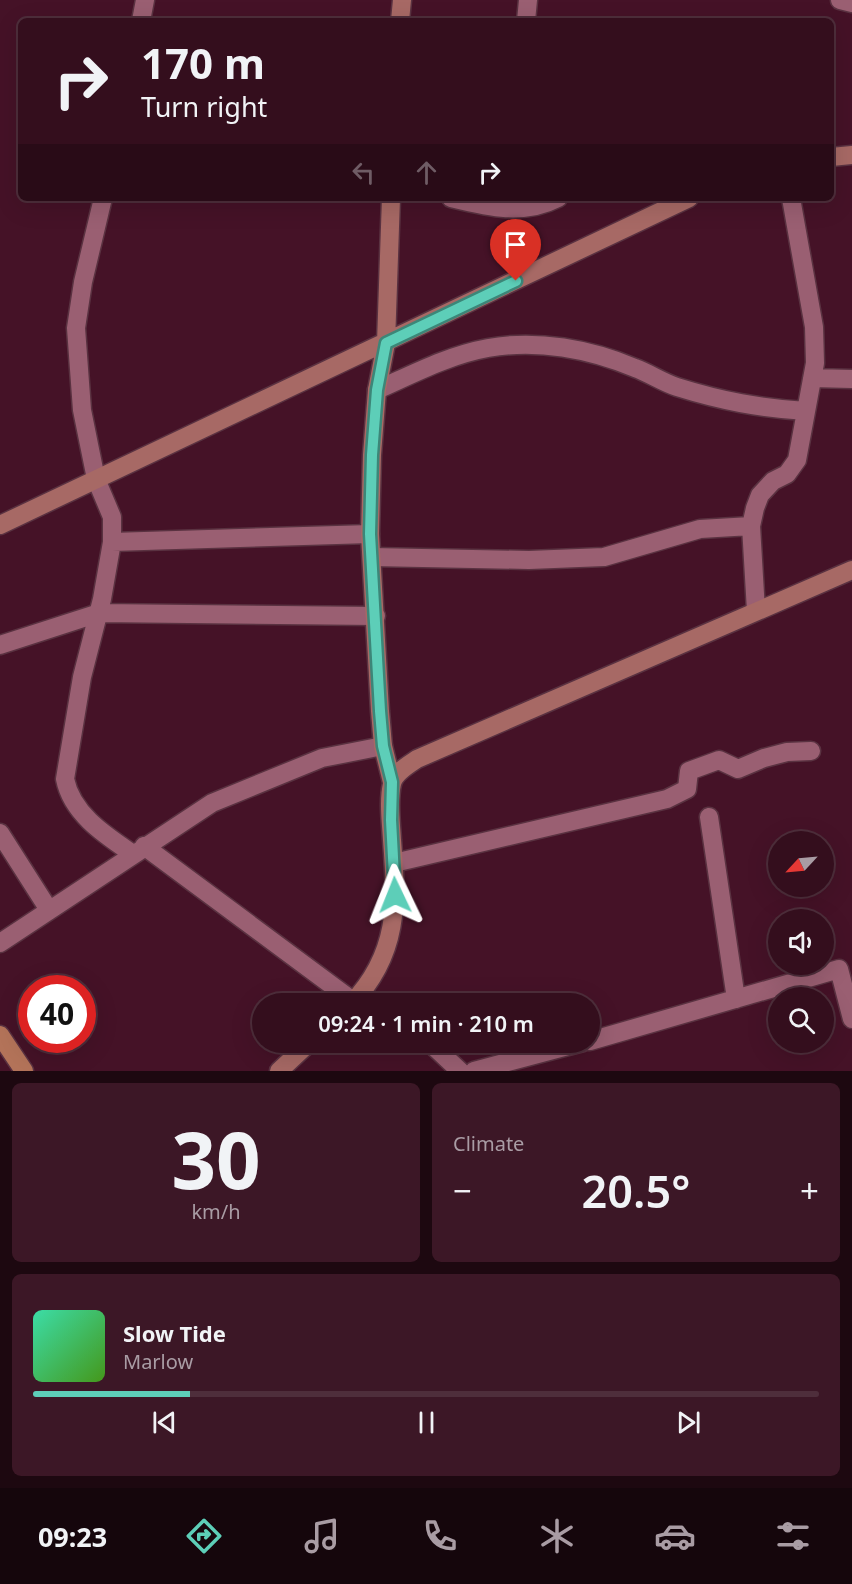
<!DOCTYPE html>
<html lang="en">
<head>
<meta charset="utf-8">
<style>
  body { margin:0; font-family:"Noto Sans",sans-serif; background:#3c1726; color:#f1f3f6; height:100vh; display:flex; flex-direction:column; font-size:22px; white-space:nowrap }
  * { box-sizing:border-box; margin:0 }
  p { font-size:20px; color:#a99ca4 }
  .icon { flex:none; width:33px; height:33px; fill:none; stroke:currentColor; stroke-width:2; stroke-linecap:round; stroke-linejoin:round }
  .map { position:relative; height:1071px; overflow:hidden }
  .panel { display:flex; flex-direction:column; gap:12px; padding:12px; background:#1d0810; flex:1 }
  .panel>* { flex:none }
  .guide { position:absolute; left:18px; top:18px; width:816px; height:183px; border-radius:9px; box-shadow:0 6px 24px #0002,0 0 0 2px #4e2e3b; background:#340e1d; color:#f1f3f6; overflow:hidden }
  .needle { width:39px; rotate:244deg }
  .fabs { position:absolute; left:768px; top:831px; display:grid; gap:12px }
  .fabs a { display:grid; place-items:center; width:66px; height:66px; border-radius:50%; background:#340e1d; box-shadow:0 6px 24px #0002,0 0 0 2px #4e2e3b; font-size:30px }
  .speed { position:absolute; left:18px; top:975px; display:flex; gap:12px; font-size:30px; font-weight:700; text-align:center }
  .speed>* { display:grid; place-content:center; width:78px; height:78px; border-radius:50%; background:#340e1d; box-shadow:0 6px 24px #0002,0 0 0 2px #4e2e3b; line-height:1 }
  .speed .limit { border:9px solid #d22; background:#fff; color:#111 }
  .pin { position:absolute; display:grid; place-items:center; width:51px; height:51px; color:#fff; margin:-62px -26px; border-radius:50% 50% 50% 0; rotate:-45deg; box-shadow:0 0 6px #0007 }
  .pin .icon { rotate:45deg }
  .me { position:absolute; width:66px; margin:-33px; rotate:358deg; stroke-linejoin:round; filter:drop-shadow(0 0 4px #0008) }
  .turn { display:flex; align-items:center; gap:21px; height:126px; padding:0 24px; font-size:27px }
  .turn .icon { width:78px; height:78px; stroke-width:2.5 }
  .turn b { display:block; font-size:42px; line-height:51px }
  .lanes { display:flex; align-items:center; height:57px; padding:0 24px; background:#0003; justify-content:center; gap:30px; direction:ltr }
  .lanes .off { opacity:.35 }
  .big { font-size:45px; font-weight:600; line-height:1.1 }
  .panel .tile { flex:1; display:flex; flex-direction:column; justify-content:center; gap:9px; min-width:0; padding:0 21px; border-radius:9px; background:#3c1726 }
  .panel .dial { align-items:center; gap:0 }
  .dial b { font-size:78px; line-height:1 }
  .song { display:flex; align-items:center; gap:18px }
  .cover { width:72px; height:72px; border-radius:9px; background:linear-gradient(135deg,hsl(160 70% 55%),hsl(100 70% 35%)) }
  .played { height:6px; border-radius:3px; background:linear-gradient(90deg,#5dceb8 20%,#4e2e3b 20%) }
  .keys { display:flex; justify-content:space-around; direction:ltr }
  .heat { display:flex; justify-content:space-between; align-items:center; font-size:33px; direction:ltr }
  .panel .tiles { flex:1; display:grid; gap:12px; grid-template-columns:1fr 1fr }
  .tile:last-child { grid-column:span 2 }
  .trip { position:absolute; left:252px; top:993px; width:348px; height:60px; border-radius:30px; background:#340e1d; box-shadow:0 6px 24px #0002,0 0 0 2px #4e2e3b; font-weight:600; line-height:60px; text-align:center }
  .tabs { display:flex; height:96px; justify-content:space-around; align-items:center; background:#15060c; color:#a99ca4 }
  .tabs .icon { width:42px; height:42px }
  .tabs .current { color:#5dceb8 }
  .tabs b { font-size:27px; color:#f1f3f6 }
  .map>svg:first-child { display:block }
</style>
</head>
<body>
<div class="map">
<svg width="852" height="1071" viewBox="0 0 852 1071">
  <rect width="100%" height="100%" fill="#451227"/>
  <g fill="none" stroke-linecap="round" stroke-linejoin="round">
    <defs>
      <path id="street" d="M840 0 852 3
        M141 21 145 0
        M526 21 528 0
        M103 198 83 282 76 328 82 410 96 479 112 517V542L102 599 82 677 65 779C72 814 105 835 133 854
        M451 198C488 207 523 216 558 198
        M812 378 852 379
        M377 390C413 374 449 355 488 348 537 339 590 349 635 368 649 373 662 382 677 387 722 401 759 408 806 411
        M112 542 370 534
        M372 557 529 560 604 557 700 529 751 526
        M756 611 751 526 755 508 760 495 773 481 787 474 797 460 815 363 814 327 791 198
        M0 645 99 613 376 616
        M709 817 736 999
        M0 833 49 910
        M144 846 357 1004
        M394 863 667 799 687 789 689 771 719 760 738 769 764 758 787 752 811 751
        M0 943 212 803 322 758 383 746
        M590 1041 839 969 852 1019
        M429 1042 460 1071
        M474 1071 583 1042"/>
      <path id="secondary" d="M400 21 402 0
        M831 157 852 155
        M391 198 386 343 377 390 372 455 370 534 380 711 383 746 392 782
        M0 525 689 198
        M351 1004C399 954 397 903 392 840 391 822 388 801 392 784 394 773 408 765 417 759L852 570
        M279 1071 310 1042"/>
      <path id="primary" d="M0 1035 24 1071"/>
    </defs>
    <!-- street casing -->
    <use href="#street" stroke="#5a3241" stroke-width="21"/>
    <!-- secondary casing -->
    <use href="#secondary" stroke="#5a3241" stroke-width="21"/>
    <!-- primary casing -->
    <use href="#primary" stroke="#5a3241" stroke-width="21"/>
    <!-- street -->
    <use href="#street" stroke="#9a5f72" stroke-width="18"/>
    <!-- secondary -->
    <use href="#secondary" stroke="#a76965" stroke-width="18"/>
    <!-- primary -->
    <use href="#primary" stroke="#b37359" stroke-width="18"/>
  </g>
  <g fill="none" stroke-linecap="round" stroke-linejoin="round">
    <defs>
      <path id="route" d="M395 895 391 820 392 782 383 746 380 711 370 534 372 455 377 390 386 343 516 281"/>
    </defs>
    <!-- route casing -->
    <use href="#route" stroke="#3c8678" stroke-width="15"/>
    <!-- route -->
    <use href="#route" stroke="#5dceb8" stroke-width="10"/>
  </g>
</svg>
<div class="fabs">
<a><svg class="needle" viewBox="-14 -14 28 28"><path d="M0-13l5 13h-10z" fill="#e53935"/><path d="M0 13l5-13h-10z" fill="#a99ca4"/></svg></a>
<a><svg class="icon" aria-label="sound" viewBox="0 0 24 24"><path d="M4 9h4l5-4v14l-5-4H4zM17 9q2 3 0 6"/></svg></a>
<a><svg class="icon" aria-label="search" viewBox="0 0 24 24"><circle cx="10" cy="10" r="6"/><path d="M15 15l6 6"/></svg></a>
</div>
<div class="speed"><div class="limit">40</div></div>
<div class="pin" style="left:516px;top:281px;background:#d93025"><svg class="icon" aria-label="arrive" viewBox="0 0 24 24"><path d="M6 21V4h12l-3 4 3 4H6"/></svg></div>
<svg class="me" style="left:395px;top:895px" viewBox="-20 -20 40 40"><path d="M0-17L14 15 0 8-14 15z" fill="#5dceb8" stroke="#fff" stroke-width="4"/></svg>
<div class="trip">09:24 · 1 min · 210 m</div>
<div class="guide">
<div class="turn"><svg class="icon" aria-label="right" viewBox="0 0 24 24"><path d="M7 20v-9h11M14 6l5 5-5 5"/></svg><div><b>170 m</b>Turn right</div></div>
<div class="lanes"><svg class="icon off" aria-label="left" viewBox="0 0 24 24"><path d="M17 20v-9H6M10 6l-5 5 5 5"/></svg><svg class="icon off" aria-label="ahead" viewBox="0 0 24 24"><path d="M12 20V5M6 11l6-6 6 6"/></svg><svg class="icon" aria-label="right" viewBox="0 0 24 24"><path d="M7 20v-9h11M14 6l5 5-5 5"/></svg></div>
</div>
</div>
<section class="panel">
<div class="tiles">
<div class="tile dial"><b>30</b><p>km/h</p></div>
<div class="tile"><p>Climate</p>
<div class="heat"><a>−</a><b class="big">20.5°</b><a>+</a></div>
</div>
<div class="tile">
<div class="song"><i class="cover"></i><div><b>Slow Tide</b><p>Marlow</p></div></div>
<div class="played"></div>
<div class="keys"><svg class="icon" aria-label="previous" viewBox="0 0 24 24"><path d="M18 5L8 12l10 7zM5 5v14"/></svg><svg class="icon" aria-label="pause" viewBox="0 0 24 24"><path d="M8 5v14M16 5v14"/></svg><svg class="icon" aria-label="next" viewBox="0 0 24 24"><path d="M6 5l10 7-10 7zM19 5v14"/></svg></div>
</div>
</div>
</section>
<nav class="tabs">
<b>09:23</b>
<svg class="icon current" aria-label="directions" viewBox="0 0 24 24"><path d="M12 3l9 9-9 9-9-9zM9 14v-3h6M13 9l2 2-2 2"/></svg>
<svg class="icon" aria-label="music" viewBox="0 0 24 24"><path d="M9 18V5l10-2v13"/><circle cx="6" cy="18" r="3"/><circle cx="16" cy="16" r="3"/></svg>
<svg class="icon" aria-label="phone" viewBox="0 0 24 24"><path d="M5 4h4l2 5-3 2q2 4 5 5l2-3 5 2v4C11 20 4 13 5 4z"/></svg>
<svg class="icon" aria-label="climate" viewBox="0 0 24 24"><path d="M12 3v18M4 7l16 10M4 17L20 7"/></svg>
<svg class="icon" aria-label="car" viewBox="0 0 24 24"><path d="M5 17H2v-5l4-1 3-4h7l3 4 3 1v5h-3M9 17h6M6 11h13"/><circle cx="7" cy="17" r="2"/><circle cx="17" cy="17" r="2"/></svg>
<svg class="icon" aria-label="filters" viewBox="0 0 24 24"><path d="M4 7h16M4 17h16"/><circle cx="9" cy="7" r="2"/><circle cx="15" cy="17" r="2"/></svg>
</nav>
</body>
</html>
